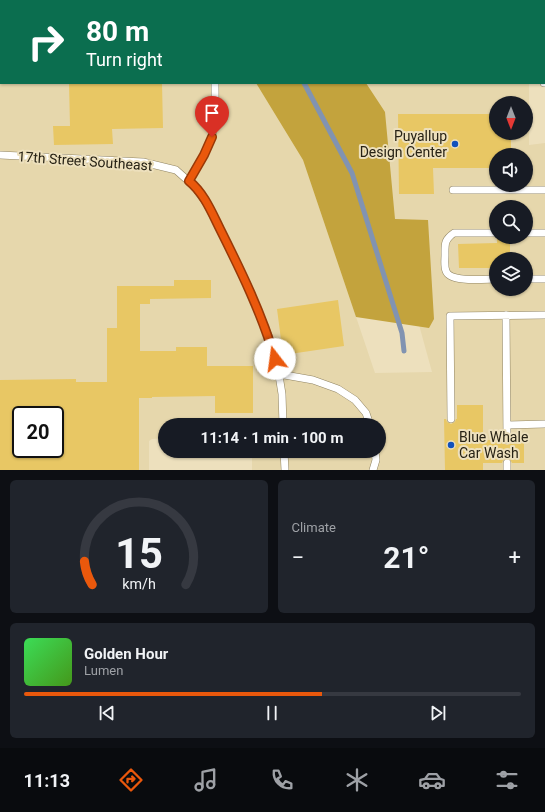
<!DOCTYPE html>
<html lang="en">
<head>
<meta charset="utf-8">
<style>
  body { margin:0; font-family:Roboto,sans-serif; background:#20242c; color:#f1f3f6; height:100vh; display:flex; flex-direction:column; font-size:15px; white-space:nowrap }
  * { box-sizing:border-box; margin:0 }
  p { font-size:13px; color:#9ea1a6 }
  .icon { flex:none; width:22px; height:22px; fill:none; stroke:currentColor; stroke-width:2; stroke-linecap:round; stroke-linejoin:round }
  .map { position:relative; height:470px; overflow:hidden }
  .sheet { display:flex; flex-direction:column; gap:10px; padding:10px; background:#0d0f14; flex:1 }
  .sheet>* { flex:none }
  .guide { position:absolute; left:0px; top:0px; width:545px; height:84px; box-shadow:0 1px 3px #0004; background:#0b6e4f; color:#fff; overflow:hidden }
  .needle { width:26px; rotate:180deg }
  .buttons { position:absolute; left:489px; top:96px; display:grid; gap:8px }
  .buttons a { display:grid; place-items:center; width:44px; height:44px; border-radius:50%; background:#171b24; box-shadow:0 1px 3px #0004; font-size:20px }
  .speed { position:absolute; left:12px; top:406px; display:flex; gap:8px; font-size:20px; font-weight:700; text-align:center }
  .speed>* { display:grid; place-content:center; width:52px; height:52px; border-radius:50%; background:#171b24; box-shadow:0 1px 3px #0004; line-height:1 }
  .speed .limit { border:2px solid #111; border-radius:6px; background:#fff; color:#111 }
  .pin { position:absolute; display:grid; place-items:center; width:34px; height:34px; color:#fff; margin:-41px -17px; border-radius:50% 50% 50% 0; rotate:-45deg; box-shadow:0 0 4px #0007 }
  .pin .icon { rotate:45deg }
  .me { position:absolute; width:44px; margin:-22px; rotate:345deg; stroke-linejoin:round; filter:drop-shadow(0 0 3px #0008) }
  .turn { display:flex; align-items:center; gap:14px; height:84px; padding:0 20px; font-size:18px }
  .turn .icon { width:52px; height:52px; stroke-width:2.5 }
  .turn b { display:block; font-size:28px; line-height:34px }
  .big { font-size:30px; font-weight:700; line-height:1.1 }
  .sheet .widget { flex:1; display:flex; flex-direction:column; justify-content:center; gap:6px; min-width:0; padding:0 14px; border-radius:6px; background:#20242c }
  .sheet .dial { align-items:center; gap:0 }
  .dial svg { height:104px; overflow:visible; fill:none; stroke:#363941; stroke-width:7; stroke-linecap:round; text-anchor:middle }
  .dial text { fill:#f1f3f6; stroke:none }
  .song { display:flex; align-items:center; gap:12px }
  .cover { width:48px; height:48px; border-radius:6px; background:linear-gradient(135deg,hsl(130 70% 55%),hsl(100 70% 35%)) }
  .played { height:4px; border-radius:2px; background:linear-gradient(90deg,#ea580c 60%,#363941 60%) }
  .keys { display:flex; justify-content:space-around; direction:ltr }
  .heat { display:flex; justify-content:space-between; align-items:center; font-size:22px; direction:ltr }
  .sheet .tiles { flex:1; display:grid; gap:10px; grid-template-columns:1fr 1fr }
  .widget:last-child { grid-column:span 2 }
  .trip { position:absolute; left:158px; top:418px; width:228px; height:40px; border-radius:20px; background:#171b24; box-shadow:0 1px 3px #0004; font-weight:700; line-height:40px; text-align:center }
  .tabs { display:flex; height:64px; justify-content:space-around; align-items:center; background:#090b0e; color:#9ea1a6 }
  .tabs .icon { width:28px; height:28px }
  .tabs .current { color:#ea580c }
  .tabs b { font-size:18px; color:#f1f3f6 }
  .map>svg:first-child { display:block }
</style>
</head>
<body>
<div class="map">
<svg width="545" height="470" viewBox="0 0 545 470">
  <rect width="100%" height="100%" fill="#ede0bd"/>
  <!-- built -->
  <path fill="#e6d7ac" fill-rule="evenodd" d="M0 0H205V1H1V83H256L303 160 375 373 432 372 380 183 331 83H529V145L545 143V470H252V451H379V425H252V422H207V425H165V438L152 439 149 441V470H0ZM496 103H526V133H496ZM496 155H526V185H496ZM496 207H526V237H496ZM496 259H526V289H496ZM21 415H55V449H21Z
    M291 0H528V1H291Z"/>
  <!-- forest -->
  <path fill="#c3a33d" d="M205 0H335V1H205Z
    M256 83H366L385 112 395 219 428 220 434 319 429 328 356 317 303 160Z"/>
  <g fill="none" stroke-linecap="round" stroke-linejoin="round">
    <!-- stream -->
    <path stroke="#8193b1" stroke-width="5" d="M259 0 260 1
      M304 83 352 173 402 333 404 351"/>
  </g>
  <!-- building -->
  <path fill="#e8c764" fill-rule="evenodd" d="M69 83H162L163 128 112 129 113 144 54 145 53 126H70Z
    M398 114H496V133H511V155H496V168H433L434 194H399Z
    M497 239H510V259H496V268H459L458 244 497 243Z
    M174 280H211V298L150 299V304H140V351H176V347H207V366H253V413H215V396L152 397V398H139V470H0V380L76 379V382H107V328H117V286H174ZM21 415H55V449H21Z
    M338 300 344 346 283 355 277 309Z
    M457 405H483V440H502L503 443 507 445 510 444 512 440H524V463H512L510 459 507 458 503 460 502 463H483V470H445L444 419H446L447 422 451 424 455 422 456 419H457Z"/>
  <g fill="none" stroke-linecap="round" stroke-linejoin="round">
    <defs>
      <path id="service" d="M187 0V1
        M500 1V0
        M544 83H545
        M0 155 143 162 176 170 194 186 207 204 225 239 247 284 269 337 278 369 282 394 283 425
        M189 181C197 167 208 151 212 136 216 119 215 101 215 83
        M453 190H545
        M496 233H454C444 240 445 244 445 255 445 260 444 266 446 271 450 283 485 279 496 279
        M526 233H545
        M526 279H545
        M506 315 507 440
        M279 374 313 380 338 389 355 400 366 413 370 425
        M451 419 450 316 545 315
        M507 425 545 424
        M284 451 285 470
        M507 463V470
        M373 470 376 460 375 451"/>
    </defs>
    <!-- service casing -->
    <use href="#service" stroke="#918564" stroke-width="8"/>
    <!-- service -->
    <use href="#service" stroke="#fff" stroke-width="7"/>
  </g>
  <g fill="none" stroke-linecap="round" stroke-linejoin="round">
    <defs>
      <path id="route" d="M212 137 204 155 189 181C204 193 212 213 220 229 241 271 262 314 275 359"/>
    </defs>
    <!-- route casing -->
    <use href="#route" stroke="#983908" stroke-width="10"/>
    <!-- route -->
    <use href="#route" stroke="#ea580c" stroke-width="7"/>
  </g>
  <!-- markers -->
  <g fill="#1151bc" stroke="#ede0bd" stroke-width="1.5">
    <circle cx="455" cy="144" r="4"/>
    <circle cx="451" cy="445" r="4"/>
  </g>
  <g text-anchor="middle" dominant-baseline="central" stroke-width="4" stroke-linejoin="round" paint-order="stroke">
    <!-- poi labels -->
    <g font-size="14" fill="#272215" stroke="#ede0bd" text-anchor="end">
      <text x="447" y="136">Puyallup<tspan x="447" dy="16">Design Center</tspan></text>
      <text x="459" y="437" text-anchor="start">Blue Whale<tspan x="459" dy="16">Car Wash</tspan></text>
    </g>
    <!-- street labels -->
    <g font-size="14" fill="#272215" stroke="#ede0bd">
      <text transform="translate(85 161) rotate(4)">17th Street Southeast</text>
    </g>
  </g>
</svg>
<div class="buttons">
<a><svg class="needle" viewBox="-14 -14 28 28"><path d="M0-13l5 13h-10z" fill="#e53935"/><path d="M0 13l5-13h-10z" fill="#9ea1a6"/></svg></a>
<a><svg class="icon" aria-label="sound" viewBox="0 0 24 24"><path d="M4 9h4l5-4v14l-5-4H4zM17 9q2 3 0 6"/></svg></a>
<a><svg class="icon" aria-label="search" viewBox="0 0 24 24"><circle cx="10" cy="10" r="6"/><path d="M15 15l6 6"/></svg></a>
<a><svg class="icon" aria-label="layers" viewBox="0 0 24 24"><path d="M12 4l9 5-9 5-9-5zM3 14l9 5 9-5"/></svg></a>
</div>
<div class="speed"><div class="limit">20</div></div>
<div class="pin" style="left:212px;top:137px;background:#d93025"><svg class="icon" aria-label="arrive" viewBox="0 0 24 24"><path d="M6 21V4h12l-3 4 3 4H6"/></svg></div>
<svg class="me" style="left:275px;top:359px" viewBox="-20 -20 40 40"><circle r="19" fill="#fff"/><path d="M0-13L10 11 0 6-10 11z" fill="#ea580c"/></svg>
<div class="trip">11:14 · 1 min · 100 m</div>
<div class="guide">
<div class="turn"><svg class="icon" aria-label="right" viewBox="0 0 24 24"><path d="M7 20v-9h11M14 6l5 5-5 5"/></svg><div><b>80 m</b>Turn right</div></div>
</div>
</div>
<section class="sheet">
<div class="tiles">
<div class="widget dial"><svg viewBox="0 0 100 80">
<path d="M14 69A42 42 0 1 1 86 69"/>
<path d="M14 69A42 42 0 0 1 8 51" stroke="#ea580c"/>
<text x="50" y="56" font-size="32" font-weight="700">15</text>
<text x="50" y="72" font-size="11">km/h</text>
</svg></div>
<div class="widget"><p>Climate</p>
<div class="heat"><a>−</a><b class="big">21°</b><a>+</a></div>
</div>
<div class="widget">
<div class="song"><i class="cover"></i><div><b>Golden Hour</b><p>Lumen</p></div></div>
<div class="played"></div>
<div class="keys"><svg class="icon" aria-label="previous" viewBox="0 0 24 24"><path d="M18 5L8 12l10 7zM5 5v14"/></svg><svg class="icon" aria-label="pause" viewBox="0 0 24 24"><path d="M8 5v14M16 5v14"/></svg><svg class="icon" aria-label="next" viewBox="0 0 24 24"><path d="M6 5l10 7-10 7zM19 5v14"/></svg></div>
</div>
</div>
</section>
<nav class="tabs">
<b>11:13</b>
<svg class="icon current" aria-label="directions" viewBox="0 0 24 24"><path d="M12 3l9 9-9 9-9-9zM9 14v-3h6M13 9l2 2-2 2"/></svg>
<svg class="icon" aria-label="music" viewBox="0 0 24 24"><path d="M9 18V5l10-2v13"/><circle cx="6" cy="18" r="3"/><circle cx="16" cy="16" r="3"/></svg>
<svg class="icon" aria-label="phone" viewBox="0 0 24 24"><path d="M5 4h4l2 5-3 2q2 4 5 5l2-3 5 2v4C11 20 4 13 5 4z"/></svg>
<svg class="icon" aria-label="climate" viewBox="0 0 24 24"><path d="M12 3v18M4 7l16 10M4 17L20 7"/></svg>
<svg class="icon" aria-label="car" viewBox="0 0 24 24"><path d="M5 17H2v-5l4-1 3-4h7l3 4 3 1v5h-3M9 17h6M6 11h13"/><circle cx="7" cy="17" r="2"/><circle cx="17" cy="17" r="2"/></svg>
<svg class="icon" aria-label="filters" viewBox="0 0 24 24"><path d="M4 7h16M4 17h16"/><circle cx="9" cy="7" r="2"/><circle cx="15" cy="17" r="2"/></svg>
</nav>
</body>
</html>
